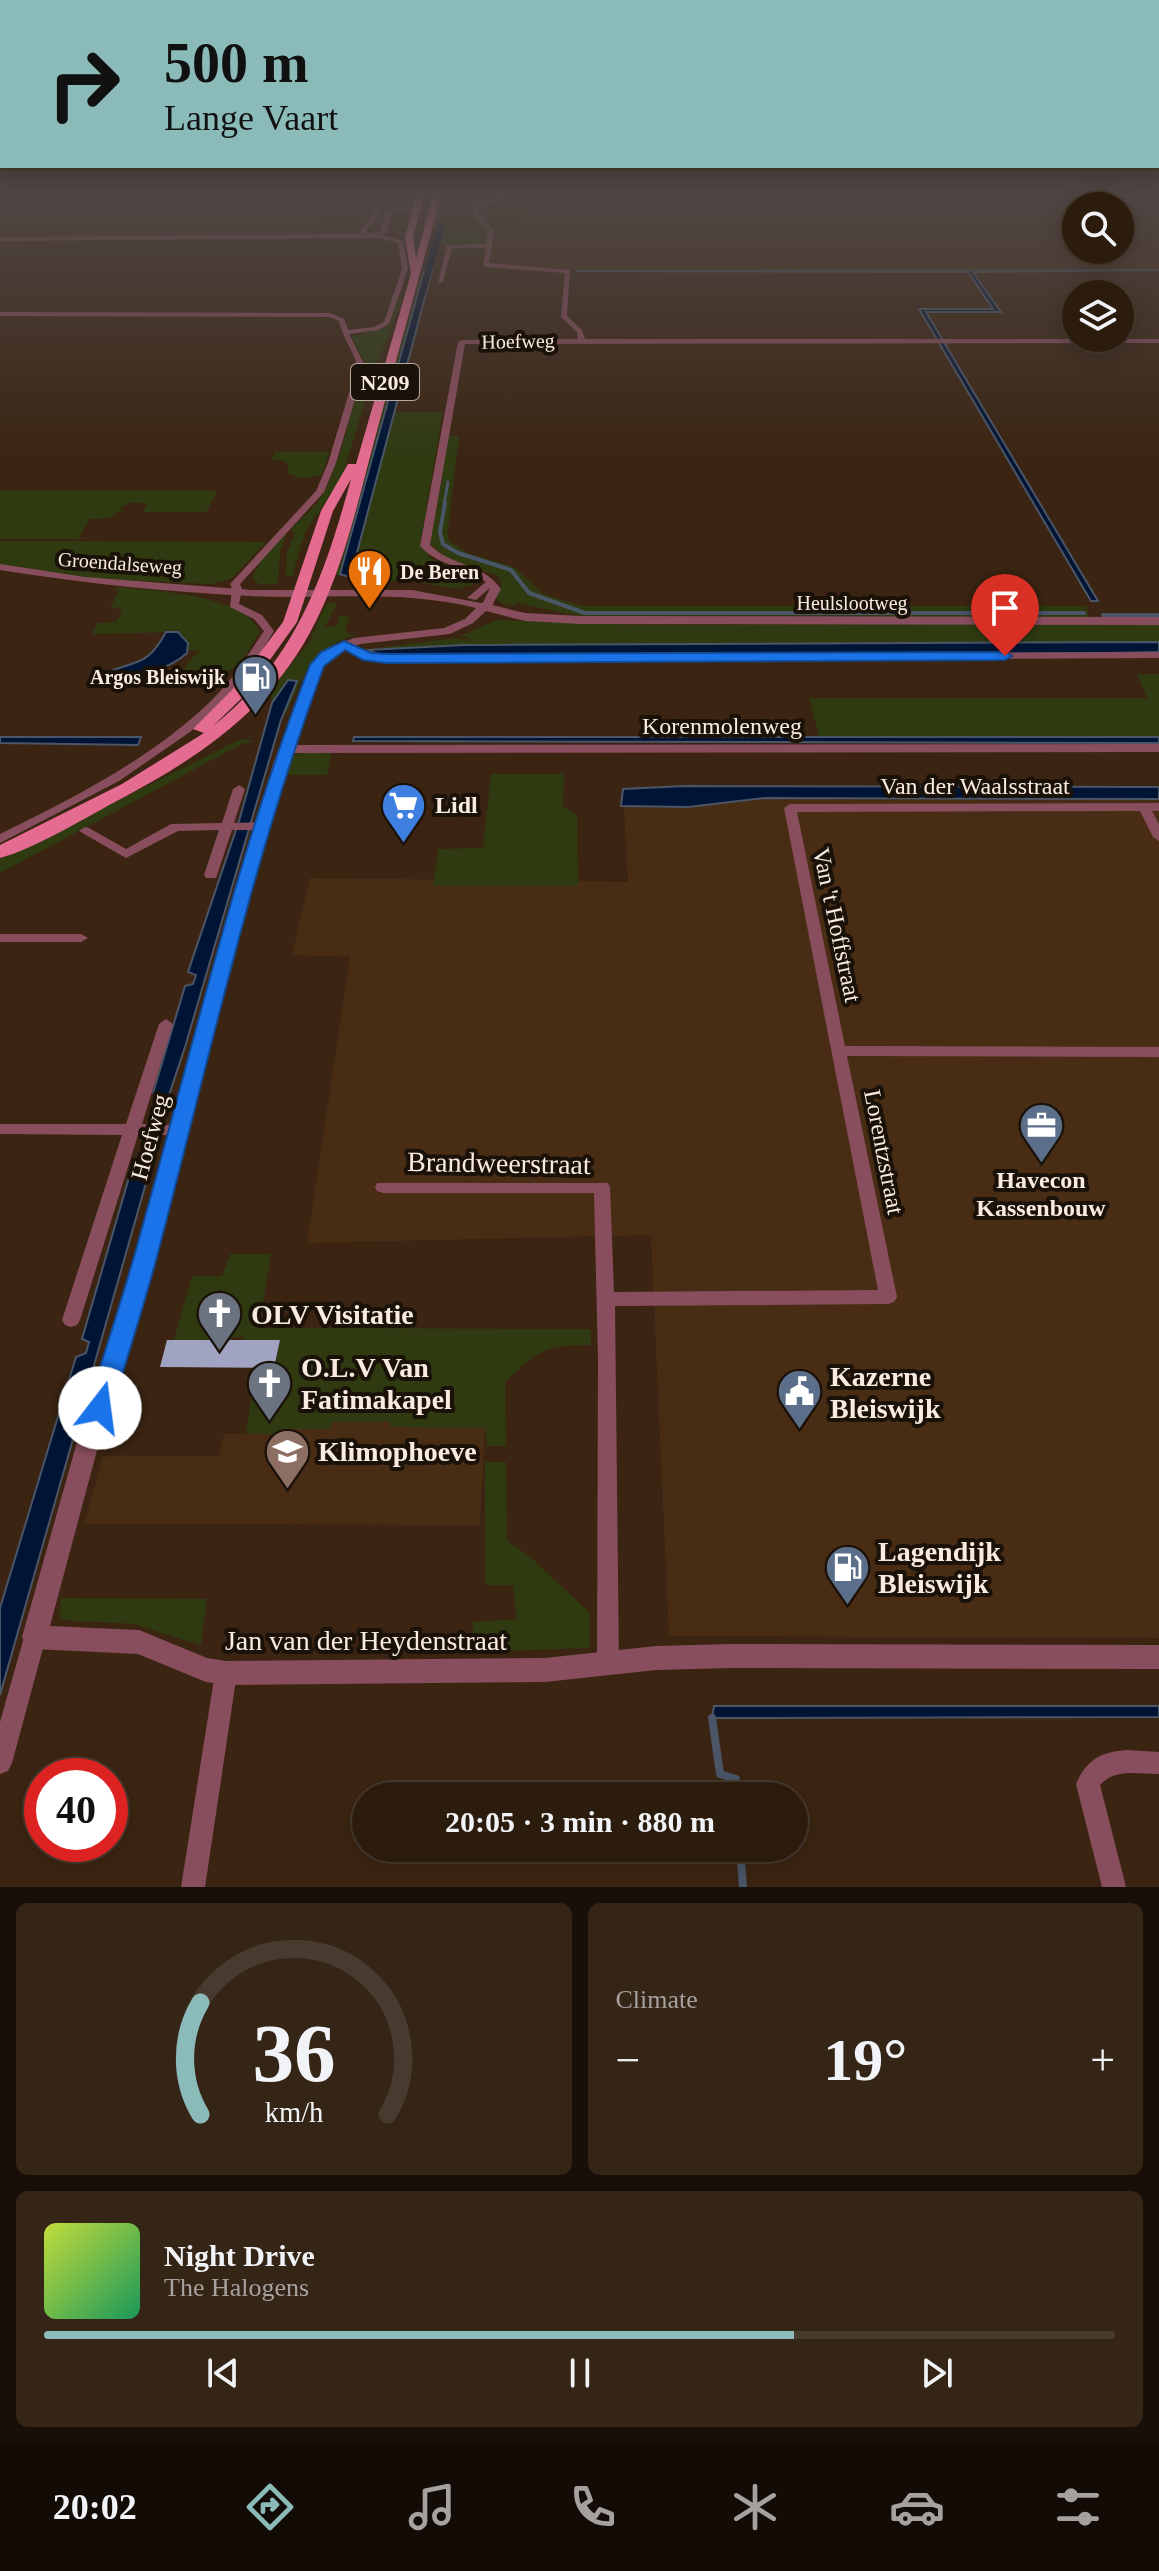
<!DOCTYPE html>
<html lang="en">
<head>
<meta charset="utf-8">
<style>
  body { margin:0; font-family:"Times New Roman",serif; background:#342517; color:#f1f3f6; height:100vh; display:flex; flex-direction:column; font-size:30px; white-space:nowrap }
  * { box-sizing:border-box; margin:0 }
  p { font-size:26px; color:#a6a19e }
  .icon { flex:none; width:44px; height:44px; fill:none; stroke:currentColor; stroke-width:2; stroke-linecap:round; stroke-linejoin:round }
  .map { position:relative; height:1887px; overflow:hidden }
  .drawer { display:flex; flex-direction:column; gap:16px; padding:16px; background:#180f08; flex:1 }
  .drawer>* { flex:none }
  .banner { position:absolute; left:0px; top:0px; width:1160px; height:168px; box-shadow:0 4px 20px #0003,0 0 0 2px #483a2e; background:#8bbbb9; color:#111; overflow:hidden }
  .controls { position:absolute; left:1062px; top:192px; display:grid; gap:16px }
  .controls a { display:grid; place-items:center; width:72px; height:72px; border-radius:50%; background:#2c1c0e; box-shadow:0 4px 20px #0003,0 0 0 2px #483a2e; font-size:40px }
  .speed { position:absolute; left:24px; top:1758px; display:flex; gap:16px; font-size:40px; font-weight:700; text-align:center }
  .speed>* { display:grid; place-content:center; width:104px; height:104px; border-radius:50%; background:#2c1c0e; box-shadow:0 4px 20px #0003,0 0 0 2px #483a2e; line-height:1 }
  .speed .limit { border:12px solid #d22; background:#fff; color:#111 }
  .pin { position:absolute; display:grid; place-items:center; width:68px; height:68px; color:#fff; margin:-82px -34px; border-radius:50% 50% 50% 0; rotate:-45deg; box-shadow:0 0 8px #0007 }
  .pin .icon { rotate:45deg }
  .me { position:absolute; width:88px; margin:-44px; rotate:15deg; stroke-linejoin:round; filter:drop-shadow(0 0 6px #0008) }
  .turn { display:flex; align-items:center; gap:28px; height:168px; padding:0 32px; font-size:36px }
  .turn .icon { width:104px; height:104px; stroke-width:2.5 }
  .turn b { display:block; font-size:56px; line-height:68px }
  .big { font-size:60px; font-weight:700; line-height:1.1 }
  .drawer .card { flex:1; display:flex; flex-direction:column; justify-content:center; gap:12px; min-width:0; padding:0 28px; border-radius:12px; background:#342517 }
  .drawer .dial { align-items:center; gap:0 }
  .dial svg { height:208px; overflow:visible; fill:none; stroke:#483a2e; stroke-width:7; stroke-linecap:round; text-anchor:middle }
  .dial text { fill:#f1f3f6; stroke:none }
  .song { display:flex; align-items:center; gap:24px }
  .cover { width:96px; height:96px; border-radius:12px; background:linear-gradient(135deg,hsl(70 70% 55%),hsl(150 70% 35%)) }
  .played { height:8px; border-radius:4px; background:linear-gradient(90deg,#8bbbb9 70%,#483a2e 70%) }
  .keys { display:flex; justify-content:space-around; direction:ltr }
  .heat { display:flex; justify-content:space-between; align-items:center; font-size:44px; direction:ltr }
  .drawer .tiles { flex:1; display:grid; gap:16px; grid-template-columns:1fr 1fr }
  .card:last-child { grid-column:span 2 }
  .trip { position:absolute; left:352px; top:1782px; width:456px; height:80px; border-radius:40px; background:#2c1c0e; box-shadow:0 4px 20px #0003,0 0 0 2px #483a2e; font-weight:700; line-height:80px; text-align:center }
  .tabs { display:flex; height:128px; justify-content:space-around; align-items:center; background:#120b06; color:#a6a19e }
  .tabs .icon { width:56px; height:56px }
  .tabs .on { color:#8bbbb9 }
  .tabs b { font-size:36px; color:#f1f3f6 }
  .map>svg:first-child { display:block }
</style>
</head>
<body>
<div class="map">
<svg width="1159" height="1887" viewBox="0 0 1159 1887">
  <rect width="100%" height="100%" fill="#3b2512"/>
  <!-- built -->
  <path fill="#482c14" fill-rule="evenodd" d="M0 192H327L318 206 330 207 313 236 0 237Z
    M545 192H1159V269H577L489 264 495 232 547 209ZM1076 206H1120V250H1076Z
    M1159 789V1638L669 1636 651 1235 307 1243 350 957 292 955 310 878 628 882 623 790Z
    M332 1422H391V1427L485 1428 480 1525 84 1524 103 1456H219L224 1434H278L280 1429H330Z"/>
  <!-- green -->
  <path fill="#2f3a11" d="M514 207 535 212 530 211V214L494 231 479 212Z
    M447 212H472L488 230 486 245H439Z
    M326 217H370L360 235 315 238Z
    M422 271H424L340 574H351L394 412H443L420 546 432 559 471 577 474 584 456 589 418 582 359 580 334 574Z
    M398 300H402L376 366 341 480 306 530 292 576 288 577 286 575 287 553 295 533 291 529 317 503 328 485 340 453 365 364 352 337 389 326Z
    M447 436H459L448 530 449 541 468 553 514 567 543 594 583 606H1086L1090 618 579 616 516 603 513 606 501 603 495 597 502 586 498 576 448 559 430 544Z
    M275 452H329L322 475 303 478 289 474 286 461 271 460Z
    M0 491H218L206 512H143L147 504 131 502 120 508 123 511 115 513 110 518 90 519 79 537 87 539H0Z
    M287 533 280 552 278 584 262 585 254 581 253 576 261 560Z
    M0 541 266 542 232 578 211 584 95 579 0 565Z
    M117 587C153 590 245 595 260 632L242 661 216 681 183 674 187 663 200 651 188 650V643L178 632 92 634 98 623 116 622 123 609 110 608 119 591 114 590Z
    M338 602 325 627 337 626 340 616H349L347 622H354L345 625 347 633 356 635C313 646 302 677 286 714H284L297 681 288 680 272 703 270 690 309 643 326 604Z
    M497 620 639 625 1159 623V642L369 649 455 638 477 640 460 636Z
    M1137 674H1159V737H819L809 698H1147Z
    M241 739 254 741 240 745 0 873V859Z
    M308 751H332L327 775H288L293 755Z
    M491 774H564L563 806 577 815 578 886H433L438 849 483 848Z
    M230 1254H271L259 1328 591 1329V1345C542 1345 539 1351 505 1382L506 1446H487L485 1428 391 1427 390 1422H332L331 1429H280L279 1434H246L254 1379 274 1378 279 1341 243 1340V1337H233L232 1340H174L192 1276H222Z
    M485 1462H506L507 1541 528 1555 590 1613 589 1648 472 1652 473 1622 517 1619 513 1585H485Z
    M61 1598 207 1599 201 1645 133 1624 63 1620 59 1616Z"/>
  <!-- water -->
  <path fill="#001535" stroke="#4b5568" stroke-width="2" d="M1159 270 973 272 1001 312H926L1098 601H1091L919 309H993L968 272 576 271Z
    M424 271H432L351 575 346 576 340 574Z
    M166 632H178L188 643 187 653C165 673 130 677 101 676 133 658 145 671 166 632Z
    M1159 642V652L1108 653 381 655 367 650 464 645Z
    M288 680 297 681 281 720 185 1047 167 1101 157 1100 153 1093 185 986 193 984 196 975 188 972 239 821 272 703Z
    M0 737H141L138 745 0 743Z
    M354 737H1159V743L353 741Z
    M685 786 1159 787V799L765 798 688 807 621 806 623 789Z
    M139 1159H150L146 1183 0 1695V1608L76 1357 86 1353 89 1342 82 1339 132 1167Z
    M714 1706H1159V1717L712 1718Z"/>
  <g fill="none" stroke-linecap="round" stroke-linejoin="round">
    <!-- stream-far3 -->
    <path stroke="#4b5568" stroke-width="2" d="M472 204 487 198"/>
    <!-- stream-far2 -->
    <path stroke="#4b5568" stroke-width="3" d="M444 505 448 482"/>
    <!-- stream-far1 -->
    <path stroke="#4b5568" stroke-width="4" d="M445 503 440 532 443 544 458 553 511 570 529 593 585 613H1084
      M1103 615H1159"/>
    <!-- stream -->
    <path stroke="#4b5568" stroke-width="8" d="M712 1718 720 1774 736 1779 737 1796
      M740 1848 743 1887"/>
    <!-- canal -->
    <path fill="#001535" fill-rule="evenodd" d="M438 223 445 225 425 295 418 297Z"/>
  </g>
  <!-- building -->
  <path fill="#a1a3c2" d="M167 1340H280L274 1368 160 1367Z"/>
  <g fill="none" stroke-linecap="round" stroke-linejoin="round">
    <!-- minor -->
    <path fill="#894e5e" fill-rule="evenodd" d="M398 192H404L381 210 366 231 372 234 381 231 385 212 390 209 471 205 498 199V192H504L503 201 480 207 479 213 494 231 489 263 570 270 567 316 582 330 585 339H1159V343L465 344 430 545C452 567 482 562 501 589L492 605 488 606 483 603 490 588 476 600 467 598 486 582C465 566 438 566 420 546L458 342 462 340 578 339 577 332 561 317 565 273 486 267 483 265 486 248H452L443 282 438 283 447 245 486 244 488 231 473 213 474 208 393 212 391 213 387 232 383 235 403 241 408 269 389 324 378 330 349 334 365 366 336 463 324 492 240 584 242 589 239 604 262 615 274 631 250 670 222 703 190 732 119 781 0 843V834C75 797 151 759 212 700 233 679 248 655 264 631L254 619 230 607 232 589 230 584 316 491 328 463 357 366C353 349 342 337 339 321L329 317 0 316V312L330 313 344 319 348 330 374 327 384 322 402 269 398 243 379 238 0 241V237L363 234 360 232 377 208Z
      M344 642 370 654 386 656 1159 652V658L386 662 364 659 340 647V643Z
      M1159 744V752L285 753 279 749 285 745Z
      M239 785 245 789 234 823 265 822 271 826 265 830H232L216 878H206L204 875 219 830 178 831 126 858 79 831 85 827 89 828 126 849 171 824 222 823 233 789Z
      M1159 803V811H1152L1159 824V841L1153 837 1140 811 797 812 845 1046 1159 1047V1057L847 1056 897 1297 894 1302 888 1304 615 1306 619 1665 616 1672 608 1675 600 1672 597 1665 598 1359 594 1193H383L377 1191 375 1187 377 1183H608L610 1187 614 1292 878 1290 784 808 790 804Z
      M0 934H81L88 938 81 942H0Z
      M166 1019 173 1024 142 1124 178 1125 184 1126 186 1130 184 1134 178 1135H138L80 1320 77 1325 71 1327 65 1325 62 1320 122 1135 0 1134V1124H126L159 1024Z
      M35 1627 43 1630 46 1637 12 1763 8 1771 0 1774V1722L24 1637 27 1630Z
      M226 1662 234 1666 237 1673 205 1887H181L215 1673 218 1666Z
      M1127 1750 1159 1752V1774C1138 1774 1115 1768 1100 1785L1126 1887H1102L1076 1784C1087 1759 1101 1752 1127 1750Z"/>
    <!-- tertiary -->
    <path fill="#894e5e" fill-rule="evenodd" d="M0 564 85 577 252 590H412L481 603 488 600 494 603 492 605 525 613 581 616 1159 617V625L581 624 525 621 486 611 473 623 450 634 360 644 335 654 323 666 288 761 194 1102 158 1246 103 1428 50 1626 139 1630 207 1658 226 1661 545 1658 656 1646 730 1644 1159 1645V1669L730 1668 656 1670 545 1682 226 1685 206 1682 138 1654 35 1649 26 1645 22 1637 81 1428 138 1246 176 1102 274 761 311 665 327 648 354 638 444 628 465 619 476 608C398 589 328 600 250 596 166 592 83 583 0 570Z"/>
    <!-- primary -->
    <path fill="#e56c91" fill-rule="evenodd" d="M417 192H425L413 237 416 258 434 192H442C421 271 399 349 378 427 354 514 336 613 275 684 231 736 174 771 115 802 83 819 34 849 0 858V845L122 784 204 733 193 729 232 690 283 622 321 511 348 464H356L411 274 405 237ZM351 479C324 578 295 661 212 727L244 696 297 622 333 511Z"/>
  </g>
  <!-- sky -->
  <linearGradient id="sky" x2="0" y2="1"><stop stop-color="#20140a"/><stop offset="0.42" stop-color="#4f4644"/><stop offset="1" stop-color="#4f4644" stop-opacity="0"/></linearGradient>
  <rect width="1159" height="457" fill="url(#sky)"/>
  <!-- route -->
  <path fill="#1a73e8" stroke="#114b97" stroke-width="2" d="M344 641 371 653 386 654 1005 652 1012 656 1005 660 386 663 363 660 345 650 324 666C254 854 211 1051 160 1245 146 1300 128 1354 112 1408L108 1416 100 1419 91 1416 87 1408C104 1354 122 1300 137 1246 192 1051 237 853 310 665L321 652Z"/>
  <!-- icons -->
  <defs>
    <symbol id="restaurant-pin" viewBox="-11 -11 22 30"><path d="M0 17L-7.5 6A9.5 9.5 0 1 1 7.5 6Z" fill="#e8710a" stroke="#1a1109"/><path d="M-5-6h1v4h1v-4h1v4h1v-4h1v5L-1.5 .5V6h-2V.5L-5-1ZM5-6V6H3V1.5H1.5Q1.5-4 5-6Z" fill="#fff"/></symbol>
    <symbol id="fuel-pin" viewBox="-11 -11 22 30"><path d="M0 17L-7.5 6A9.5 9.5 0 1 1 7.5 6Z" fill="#5c6f8a" stroke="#1a1109"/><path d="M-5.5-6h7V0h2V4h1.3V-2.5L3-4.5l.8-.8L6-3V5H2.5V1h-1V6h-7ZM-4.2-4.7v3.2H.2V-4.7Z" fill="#fff"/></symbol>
    <symbol id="supermarket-pin" viewBox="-11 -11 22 30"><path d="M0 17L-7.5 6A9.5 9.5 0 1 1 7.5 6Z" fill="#3f7fe0" stroke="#1a1109"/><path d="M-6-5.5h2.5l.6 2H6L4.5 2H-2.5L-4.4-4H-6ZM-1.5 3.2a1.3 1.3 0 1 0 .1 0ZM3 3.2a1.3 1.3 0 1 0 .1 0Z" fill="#fff"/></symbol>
    <symbol id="office-pin" viewBox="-11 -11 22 30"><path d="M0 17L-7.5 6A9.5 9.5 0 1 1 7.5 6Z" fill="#5c6f8a" stroke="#1a1109"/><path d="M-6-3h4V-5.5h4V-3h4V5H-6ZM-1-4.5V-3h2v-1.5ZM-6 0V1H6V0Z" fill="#fff"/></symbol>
    <symbol id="church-pin" viewBox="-11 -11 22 30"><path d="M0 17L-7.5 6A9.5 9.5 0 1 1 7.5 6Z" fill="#6b7280" stroke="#1a1109"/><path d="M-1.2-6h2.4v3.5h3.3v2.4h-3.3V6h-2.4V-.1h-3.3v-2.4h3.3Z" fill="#fff"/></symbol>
    <symbol id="civic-pin" viewBox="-11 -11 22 30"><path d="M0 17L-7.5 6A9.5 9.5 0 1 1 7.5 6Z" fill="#5c6f8a" stroke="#1a1109"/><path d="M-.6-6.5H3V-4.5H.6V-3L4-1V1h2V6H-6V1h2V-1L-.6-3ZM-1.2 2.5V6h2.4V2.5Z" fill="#fff"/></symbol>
    <symbol id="school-pin" viewBox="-11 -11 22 30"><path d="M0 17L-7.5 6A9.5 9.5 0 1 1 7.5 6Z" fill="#8d6e63" stroke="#1a1109"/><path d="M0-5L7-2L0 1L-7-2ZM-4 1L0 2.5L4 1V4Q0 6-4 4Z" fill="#fff"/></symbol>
  </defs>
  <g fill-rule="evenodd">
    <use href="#restaurant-pin" x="344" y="546" width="51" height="69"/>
    <use href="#fuel-pin" x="230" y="652" width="51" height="69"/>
    <use href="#supermarket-pin" x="378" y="780" width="51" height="69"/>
    <use href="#office-pin" x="1016" y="1100" width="51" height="69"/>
    <use href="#church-pin" x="194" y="1288" width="51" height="69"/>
    <use href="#church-pin" x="244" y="1358" width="51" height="69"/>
    <use href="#civic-pin" x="774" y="1366" width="51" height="69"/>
    <use href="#school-pin" x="262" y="1426" width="51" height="69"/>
    <use href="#fuel-pin" x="822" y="1542" width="51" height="69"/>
  </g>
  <g text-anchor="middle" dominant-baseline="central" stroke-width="8" stroke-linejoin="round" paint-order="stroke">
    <!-- far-street labels -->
    <g font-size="20" fill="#faebe0" stroke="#1a1109">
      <text transform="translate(518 341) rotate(-1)">Hoefweg</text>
      <text transform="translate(120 563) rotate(4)">Groendalseweg</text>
      <text x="852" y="603">Heulslootweg</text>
    </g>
    <!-- far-poi labels -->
    <g font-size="20" font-weight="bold" fill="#faebe0" stroke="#1a1109" text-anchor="start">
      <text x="400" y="572">De Beren</text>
      <text x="225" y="677" text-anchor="end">Argos Bleiswijk</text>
    </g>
    <!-- shield labels -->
    <rect fill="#1a1109" stroke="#b7aaa0" stroke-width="2" x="351" y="364" width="68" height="36" rx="6"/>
    <g font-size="22" font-weight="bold" fill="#faebe0">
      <text x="385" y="382">N209</text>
    </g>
    <!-- street labels -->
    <g font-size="24" fill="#faebe0" stroke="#1a1109">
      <text x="722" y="726">Korenmolenweg</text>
      <text x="975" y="786">Van der Waalsstraat</text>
      <text transform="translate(837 925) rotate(78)">Van 't Hoffstraat</text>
      <text transform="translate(150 1137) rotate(-75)">Hoefweg</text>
      <text transform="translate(884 1152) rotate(79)">Lorentzstraat</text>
    </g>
    <!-- poi labels -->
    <g font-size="24" font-weight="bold" fill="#faebe0" stroke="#1a1109" text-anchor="start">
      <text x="435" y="805">Lidl</text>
      <text x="1041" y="1180" text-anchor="middle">Havecon<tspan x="1041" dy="28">Kassenbouw</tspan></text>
    </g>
    <!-- near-street labels -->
    <g font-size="28" fill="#faebe0" stroke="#1a1109">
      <text transform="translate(499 1163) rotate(1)">Brandweerstraat</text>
      <text x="366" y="1640">Jan van der Heydenstraat</text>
    </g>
    <!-- near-poi labels -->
    <g font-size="28" font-weight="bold" fill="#faebe0" stroke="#1a1109" text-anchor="start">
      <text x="251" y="1314">OLV Visitatie</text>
      <text x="301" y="1367">O.L.V Van<tspan x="301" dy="32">Fatimakapel</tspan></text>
      <text x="830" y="1376">Kazerne<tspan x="830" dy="32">Bleiswijk</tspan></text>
      <text x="318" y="1451">Klimophoeve</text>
      <text x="878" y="1551">Lagendijk<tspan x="878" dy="32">Bleiswijk</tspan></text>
    </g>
  </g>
</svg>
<div class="controls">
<a><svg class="icon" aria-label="search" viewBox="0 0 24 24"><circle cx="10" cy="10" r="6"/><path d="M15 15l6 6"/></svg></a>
<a><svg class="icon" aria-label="layers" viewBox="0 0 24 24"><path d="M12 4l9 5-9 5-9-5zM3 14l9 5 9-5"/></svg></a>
</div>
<div class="speed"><div class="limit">40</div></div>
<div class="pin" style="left:1005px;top:656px;background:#d93025"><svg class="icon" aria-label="arrive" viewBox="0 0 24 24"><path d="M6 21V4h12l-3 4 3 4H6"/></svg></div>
<svg class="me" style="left:100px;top:1408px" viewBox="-20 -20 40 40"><circle r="19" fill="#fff"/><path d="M0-13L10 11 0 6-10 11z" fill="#1a73e8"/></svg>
<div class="trip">20:05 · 3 min · 880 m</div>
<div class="banner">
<div class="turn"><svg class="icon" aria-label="right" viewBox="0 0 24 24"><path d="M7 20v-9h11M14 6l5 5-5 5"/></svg><div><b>500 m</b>Lange Vaart</div></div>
</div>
</div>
<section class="drawer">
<div class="tiles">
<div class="card dial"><svg viewBox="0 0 100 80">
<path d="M14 69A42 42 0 1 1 86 69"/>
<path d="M14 69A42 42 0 0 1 14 26" stroke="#8bbbb9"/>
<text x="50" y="56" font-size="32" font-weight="700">36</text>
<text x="50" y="72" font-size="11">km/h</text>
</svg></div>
<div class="card"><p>Climate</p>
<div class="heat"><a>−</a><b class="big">19°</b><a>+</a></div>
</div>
<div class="card">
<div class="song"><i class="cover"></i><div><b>Night Drive</b><p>The Halogens</p></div></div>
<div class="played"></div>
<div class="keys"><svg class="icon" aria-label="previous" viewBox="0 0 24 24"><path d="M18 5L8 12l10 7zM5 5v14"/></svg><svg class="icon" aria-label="pause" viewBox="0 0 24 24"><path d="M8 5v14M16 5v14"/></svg><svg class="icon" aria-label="next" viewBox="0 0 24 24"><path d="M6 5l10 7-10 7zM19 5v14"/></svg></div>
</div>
</div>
</section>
<nav class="tabs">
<b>20:02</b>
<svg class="icon on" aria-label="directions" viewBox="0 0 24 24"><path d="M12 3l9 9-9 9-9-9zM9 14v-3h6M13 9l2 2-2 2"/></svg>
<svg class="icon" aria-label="music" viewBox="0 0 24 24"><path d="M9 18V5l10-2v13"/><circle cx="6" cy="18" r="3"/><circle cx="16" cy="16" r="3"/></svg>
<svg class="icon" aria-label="phone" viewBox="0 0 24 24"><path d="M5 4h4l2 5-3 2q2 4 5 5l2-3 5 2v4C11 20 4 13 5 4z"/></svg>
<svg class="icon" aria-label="climate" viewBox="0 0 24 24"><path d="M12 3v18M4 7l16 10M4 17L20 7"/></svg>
<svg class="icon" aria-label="car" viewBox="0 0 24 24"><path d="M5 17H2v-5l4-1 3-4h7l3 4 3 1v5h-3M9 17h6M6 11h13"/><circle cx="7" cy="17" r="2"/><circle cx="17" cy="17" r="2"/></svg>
<svg class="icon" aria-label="filters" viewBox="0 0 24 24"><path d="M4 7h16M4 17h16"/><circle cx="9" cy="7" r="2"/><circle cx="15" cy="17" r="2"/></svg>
</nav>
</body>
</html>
